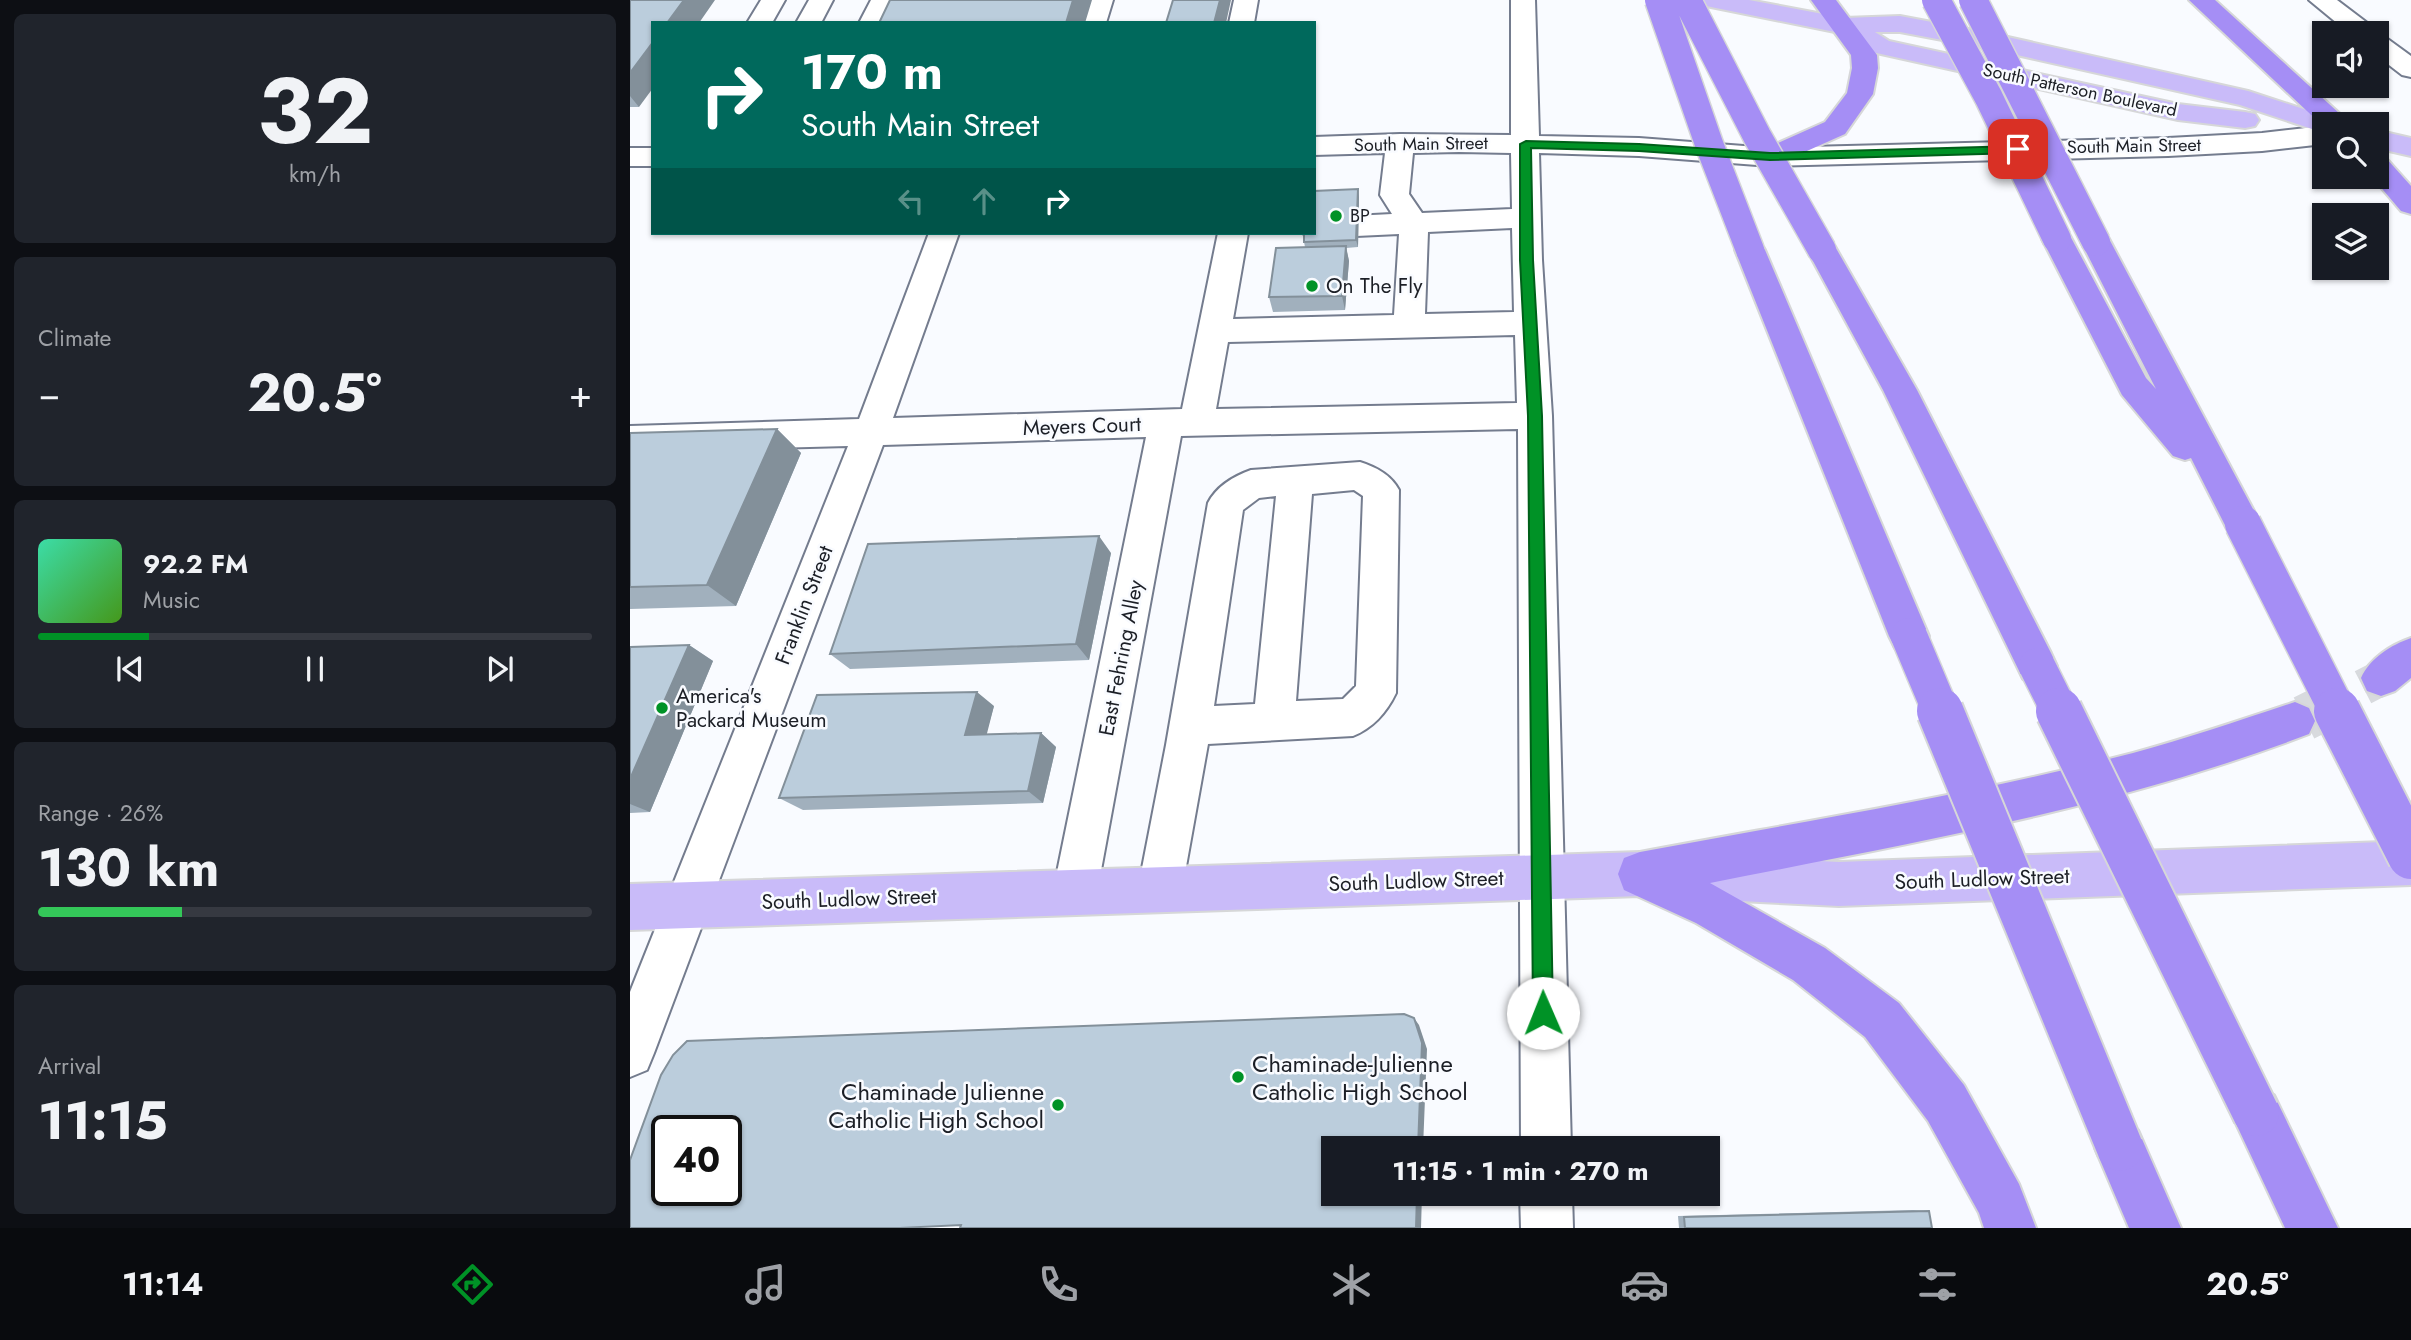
<!DOCTYPE html>
<html lang="en">
<head>
<meta charset="utf-8">
<style>
  body { margin:0; font-family:Jost,sans-serif; background:#20242c; color:#f1f3f6; height:100vh; display:flex; flex-direction:column; font-size:26px; white-space:nowrap }
  * { box-sizing:border-box; margin:0 }
  p { font-size:23px; color:#9ea1a6 }
  .icon { flex:none; width:38px; height:38px; fill:none; stroke:currentColor; stroke-width:2; stroke-linecap:round; stroke-linejoin:round }
  .map { position:relative; flex:1; overflow:hidden }
  .sheet { display:flex; flex-direction:column; gap:14px; padding:14px; background:#0d0f14; width:630px }
  .sheet>* { flex:none }
  .hud { position:absolute; left:21px; top:21px; width:665px; height:214px; border-radius:0px; box-shadow:0 2px 5px #0004; background:#00695c; color:#fff; overflow:hidden }
  .fabs { position:absolute; left:1682px; top:21px; display:grid; gap:14px }
  .fabs a { display:grid; place-items:center; width:77px; height:77px; border-radius:0px; background:#171b24; box-shadow:0 2px 5px #0004; font-size:35px }
  .speed { position:absolute; left:21px; top:1115px; display:flex; gap:14px; font-size:35px; font-weight:700; text-align:center }
  .speed>* { display:grid; place-content:center; width:91px; height:91px; border-radius:50%; background:#171b24; box-shadow:0 2px 5px #0004; line-height:1 }
  .speed .limit { border:4px solid #111; border-radius:10px; background:#fff; color:#111 }
  .pin { position:absolute; display:grid; place-items:center; width:60px; height:60px; color:#fff; margin:-30px; border-radius:14px; box-shadow:0 4px 10px #0006 }
  .me { position:absolute; width:77px; margin:-38px; rotate:359deg; stroke-linejoin:round; filter:drop-shadow(0 0 5px #0008) }
  .turn { display:flex; align-items:center; gap:24px; height:147px; padding:0 35px; font-size:32px }
  .turn .icon { width:91px; height:91px; stroke-width:2.5 }
  .turn b { display:block; font-size:49px; line-height:60px }
  .lanes { display:flex; align-items:center; height:66px; padding:0 35px; background:#0003; justify-content:center; gap:35px; direction:ltr }
  .lanes .off { opacity:.35 }
  .big { font-size:52px; font-weight:700; line-height:1.1 }
  .sheet .widget { flex:1; display:flex; flex-direction:column; justify-content:center; gap:10px; min-width:0; padding:0 24px; border-radius:10px; background:#20242c }
  .sheet .dial { align-items:center; gap:0 }
  .dial b { font-size:91px; line-height:1 }
  .song { display:flex; align-items:center; gap:21px }
  .cover { width:84px; height:84px; border-radius:10px; background:linear-gradient(135deg,hsl(160 70% 55%),hsl(100 70% 35%)) }
  .played { height:7px; border-radius:4px; background:linear-gradient(90deg,#009226 20%,#363941 20%) }
  .keys { display:flex; justify-content:space-around; direction:ltr }
  .heat { display:flex; justify-content:space-between; align-items:center; font-size:38px; direction:ltr }
  .charge { height:10px; border-radius:5px; background:linear-gradient(90deg,#34c759 26%,#363941 0) }
  .trip { position:absolute; left:691px; top:1136px; width:399px; height:70px; border-radius:0px; background:#171b24; box-shadow:0 2px 5px #0004; font-weight:700; line-height:70px; text-align:center }
  .menu { display:flex; height:112px; justify-content:space-around; align-items:center; background:#090b0e; color:#9ea1a6 }
  .menu .icon { width:49px; height:49px }
  .menu .active { color:#009226 }
  .menu b { font-size:32px; color:#f1f3f6 }
  main { display:flex; flex:1; min-height:0 }
  .map>svg:first-child { display:block }
</style>
</head>
<body>
<main>
<section class="sheet">
<div class="widget dial"><b>32</b><p>km/h</p></div>
<div class="widget"><p>Climate</p>
<div class="heat"><a>−</a><b class="big">20.5°</b><a>+</a></div>
</div>
<div class="widget">
<div class="song"><i class="cover"></i><div><b>92.2 FM</b><p>Music</p></div></div>
<div class="played"></div>
<div class="keys"><svg class="icon" aria-label="previous" viewBox="0 0 24 24"><path d="M18 5L8 12l10 7zM5 5v14"/></svg><svg class="icon" aria-label="pause" viewBox="0 0 24 24"><path d="M8 5v14M16 5v14"/></svg><svg class="icon" aria-label="next" viewBox="0 0 24 24"><path d="M6 5l10 7-10 7zM19 5v14"/></svg></div>
</div>
<div class="widget"><p>Range · 26%</p><b class="big">130 km</b><div class="charge"></div></div>
<div class="widget"><p>Arrival</p><b class="big">11:15</b></div>
</section>
<div class="map">
<svg width="1781" height="1228" viewBox="0 0 1781 1228">
  <rect width="100%" height="100%" fill="#f9fbff"/>
  <g fill="none" stroke-linecap="round" stroke-linejoin="round">
    <!-- highway-tunnel-far1 -->
    <path stroke="#d8dade" stroke-width="36" stroke-dasharray="36 18" stroke-linecap="butt" d="M1685 712 1751 678"/>
    <!-- highway-tunnel -->
    <path stroke="#d8dade" stroke-width="46" stroke-dasharray="46 23" stroke-linecap="butt" d="M1674 718 1688 711"/>
    <defs>
      <path id="minor" d="M131 0H155L142 23H117Z
        M179 0H203L191 23H166Z
        M241 0H265L254 23H229Z
        M459 0H483L476 23H451Z
        M604 0H628L624 23H599Z
        M881 0H905L909 136 1009 138 1140 148 1538 138 1632 133 1694 126V144L1632 151 1538 156 1140 166 1009 156 909 153 912 260 922 416 941 1148H891L888 429 551 436 467 892 461 908 445 914 429 908 423 892 516 437 253 445 24 1053 17 1070 0 1077V992L218 446 0 452V426L229 419 299 233H329L263 418 552 409 588 233H618L603 319 764 315 769 234 684 238 672 233H684V218L762 214 750 195 755 153 684 155V137L770 134 881 135ZM829 152 881 153 882 209 792 213 779 194 783 153ZM882 228 884 312 795 314 798 232ZM885 335 887 403 586 409 598 342Z
        M1679 0H1707L1744 28 1748 33 1747 35 1755 37 1781 56V77L1772 75 1746 55V33H1719Z
        M0 148H23V166H0Z
        M730 462C746 467 761 475 769 490L766 693C757 712 743 728 723 736L578 744 552 889 546 905 530 911 514 905 508 889 536 745 578 503C586 487 604 476 621 470ZM724 490 733 496 726 686 713 699 666 701 682 494ZM646 496 625 704 584 706 613 510 629 498Z
        M890 1194H942L943 1228H891Z"/>
      <path id="major" d="M1069 0H1119L1214 18 1270 16 1360 33 1618 91 1704 119 1707 124H1694V133L1610 105 1360 49 1270 32H1245L1259 41 1548 104 1615 112 1625 114 1629 120 1625 126 1615 128 1548 120 1242 52 1210 33 1081 7 1072 5Z
        M1746 130 1781 138V156L1746 148Z
        M1781 841V885L1209 906 1010 896 0 930V884L1010 852 1209 862Z"/>
      <path id="highway" d="M1181 0H1206L1247 55 1248 68 1243 94 1215 134 1150 163 1140 166 1130 163 1126 157 1130 151 1195 122 1217 93 1222 68 1221 55Z
        M1559 0H1585L1721 124H1694V127Z
        M1746 155 1756 158 1781 186V214L1771 211 1742 177H1746Z
        M1427 229 1438 232 1516 378 1526 389 1451 242 1455 235 1466 232 1477 235 1631 524 1626 535 1613 539 1600 535 1561 458 1555 460 1543 456 1492 395 1412 239 1416 232Z
        M1120 240 1131 243 1135 250 1299 636 1293 648 1279 653 1265 648 1259 636 1105 250 1109 243Z
        M1192 240 1203 243 1287 390 1421 653 1427 666 1421 679 1407 684 1393 679 1253 390 1177 250 1181 243Z
        M1781 638V678L1765 691 1751 696 1737 691 1731 678C1740 658 1761 645 1781 638Z
        M1665 702 1679 708 1685 721 1679 734C1486 808 1282 843 1080 883L1195 948 1269 1003 1334 1085 1389 1184 1406 1228H1354L1349 1213 1298 1121 1235 1037 1163 980 1066 923 994 890 988 874 994 858 1010 852C1175 821 1341 795 1503 753 1558 738 1611 720 1665 702Z
        M1626 1088 1644 1095 1708 1228H1655L1601 1113 1608 1095Z
        M1490 1123 1508 1130 1551 1228H1499L1465 1148 1472 1130Z"/>
    </defs>
    <!-- minor casing -->
    <use href="#minor" stroke="#747c8e" stroke-width="4"/>
    <!-- major casing -->
    <use href="#major" stroke="#d6d7d8" stroke-width="4"/>
    <!-- highway casing -->
    <use href="#highway" stroke="#d6d7d8" stroke-width="4"/>
    <!-- minor -->
    <use href="#minor" fill="#fff" fill-rule="evenodd"/>
    <!-- major -->
    <use href="#major" fill="#c9bbf9" fill-rule="evenodd"/>
    <!-- highway -->
    <use href="#highway" fill="#a58ef5" fill-rule="evenodd"/>
    <defs>
      <path id="highway-bridge-far2" d="M1029 0 1079 144 1120 250
        M1057 0 1127 136 1192 250
        M1306 0 1359 98 1427 239
        M1343 0 1466 242"/>
      <path id="highway-bridge-far1" d="M1613 524 1708 712
        M1279 636 1311 712
        M1407 666 1430 712"/>
      <path id="highway-bridge" d="M1310 711 1490 1148
        M1429 711 1626 1113
        M1707 711 1781 856"/>
    </defs>
    <!-- highway-bridge-far2 casing -->
    <use href="#highway-bridge-far2" stroke="#d6d7d8" stroke-width="31" stroke-linecap="butt"/>
    <!-- highway-bridge-far1 casing -->
    <use href="#highway-bridge-far1" stroke="#d6d7d8" stroke-width="39" stroke-linecap="butt"/>
    <!-- highway-bridge casing -->
    <use href="#highway-bridge" stroke="#d6d7d8" stroke-width="50" stroke-linecap="butt"/>
    <!-- highway-bridge-far2 -->
    <use href="#highway-bridge-far2" stroke="#a58ef5" stroke-width="28"/>
    <!-- highway-bridge-far1 -->
    <use href="#highway-bridge-far1" stroke="#a58ef5" stroke-width="36"/>
    <!-- highway-bridge -->
    <use href="#highway-bridge" stroke="#a58ef5" stroke-width="46"/>
  </g>
  <!-- wall -->
  <path fill="#a1b0bd" d="M0 0 9 107H0Z
    M728 189 729 197 728 247 716 248 719 261 715 310 643 312 639 297 675 247 674 242Z
    M147 429 171 453 106 606 0 609V433Z
    M481 553 459 660 220 669 200 654Z
    M59 645 83 661 20 812 0 813V647Z
    M364 706 356 734 411 733 426 747 413 803 173 810 149 798Z
    M1283 1210 1299 1211 1302 1228H1049L1048 1216Z"/>
  <!-- shaded-wall -->
  <path fill="#83909a" d="M54 0H85L69 23H37Z
    M443 0H462L455 23H436Z
    M590 0H601L596 23H584Z
    M23 42V88L9 107 0 96V73Z
    M728 189 729 197 728 247 726 240Z
    M716 246 719 261 715 310 712 296Z
    M147 429 171 453 106 606 77 585Z
    M469 536 481 553 459 660 446 644Z
    M59 645 83 661 20 812 0 804V779Z
    M347 692 364 706 353 749 335 735Z
    M411 733 426 747 413 803 398 791Z
    M784 1018 789 1025 797 1049 793 1148H788Z
    M787 1194H792L791 1228H786Z"/>
  <!-- building -->
  <path fill="#bbcddc" stroke="#83909a" stroke-width="2" fill-rule="evenodd" d="M0 0H54L37 23H23V42L0 73Z
    M260 0H443L436 23H249Z
    M543 0H590L584 23H536Z
    M728 189 726 240 674 242V233H684V191Z
    M716 246 712 296 639 297 646 248Z
    M147 429 77 585 0 587V433Z
    M469 536 446 644 200 654 238 544Z
    M59 645 0 779V647Z
    M347 692 335 735 411 733 398 791 149 798 187 695Z
    M774 1014 784 1018 792 1043 788 1148H704V1194H787L786 1228H330L331 1225 270 1228H0V1160L31 1075 43 1055 57 1041ZM37 1130H96V1190H37Z
    M1299 1211 1302 1228H1055L1054 1217Z"/>
  <!-- route -->
  <path fill="#009226" stroke="#005f19" stroke-width="2" d="M896 141 1009 144 1140 153 1388 146 1394 149 1388 153 1140 160 1009 151 901 148 903 260 912 416 923 1013 920 1020 913 1023 906 1020 903 1013 898 416 890 260V144Z"/>
  <!-- markers -->
  <g fill="#009226" stroke="#f9fbff" stroke-width="2.5">
    <circle cx="706" cy="216" r="7"/>
    <circle cx="682" cy="286" r="7"/>
    <circle cx="32" cy="708" r="7"/>
    <circle cx="608" cy="1077" r="7"/>
    <circle cx="428" cy="1105" r="7"/>
  </g>
  <g text-anchor="middle" dominant-baseline="central" stroke-width="5" stroke-linejoin="round" paint-order="stroke">
    <!-- far-street labels -->
    <g font-size="18" fill="#1c1f26" stroke="#f9fbff">
      <text transform="translate(1450 90) rotate(12)">South Patterson Boulevard</text>
      <text transform="translate(791 144) rotate(-1)">South Main Street</text>
      <text transform="translate(1504 146) rotate(-1)">South Main Street</text>
    </g>
    <!-- far-poi labels -->
    <g font-size="18" fill="#1c1f26" stroke="#f9fbff" text-anchor="start">
      <text x="720" y="216">BP</text>
    </g>
    <!-- poi labels -->
    <g font-size="21" fill="#1c1f26" stroke="#f9fbff" text-anchor="start">
      <text x="696" y="286">On The Fly</text>
      <text x="46" y="696">America's<tspan x="46" dy="24">Packard Museum</tspan></text>
    </g>
    <!-- street labels -->
    <g font-size="21" fill="#1c1f26" stroke="#f9fbff">
      <text transform="translate(452 426) rotate(-2)">Meyers Court</text>
      <text transform="translate(174 605) rotate(-69)">Franklin Street</text>
      <text transform="translate(491 658) rotate(-79)">East Fehring Alley</text>
      <text transform="translate(1352 879) rotate(-2)">South Ludlow Street</text>
      <text transform="translate(786 881) rotate(-2)">South Ludlow Street</text>
      <text transform="translate(219 899) rotate(-2)">South Ludlow Street</text>
    </g>
    <!-- near-poi labels -->
    <g font-size="24" fill="#1c1f26" stroke="#f9fbff" text-anchor="start">
      <text x="622" y="1063">Chaminade-Julienne<tspan x="622" dy="28">Catholic High School</tspan></text>
      <text x="414" y="1091" text-anchor="end">Chaminade Julienne<tspan x="414" dy="28">Catholic High School</tspan></text>
    </g>
  </g>
</svg>
<div class="fabs">
<a><svg class="icon" aria-label="sound" viewBox="0 0 24 24"><path d="M4 9h4l5-4v14l-5-4H4zM17 9q2 3 0 6"/></svg></a>
<a><svg class="icon" aria-label="search" viewBox="0 0 24 24"><circle cx="10" cy="10" r="6"/><path d="M15 15l6 6"/></svg></a>
<a><svg class="icon" aria-label="layers" viewBox="0 0 24 24"><path d="M12 4l9 5-9 5-9-5zM3 14l9 5 9-5"/></svg></a>
</div>
<div class="speed"><div class="limit">40</div></div>
<div class="pin" style="left:1388px;top:149px;background:#d93025"><svg class="icon" aria-label="arrive" viewBox="0 0 24 24"><path d="M6 21V4h12l-3 4 3 4H6"/></svg></div>
<svg class="me" style="left:913px;top:1013px" viewBox="-20 -20 40 40"><circle r="19" fill="#fff"/><path d="M0-13L10 11 0 6-10 11z" fill="#009226"/></svg>
<div class="trip">11:15 · 1 min · 270 m</div>
<div class="hud">
<div class="turn"><svg class="icon" aria-label="right" viewBox="0 0 24 24"><path d="M7 20v-9h11M14 6l5 5-5 5"/></svg><div><b>170 m</b>South Main Street</div></div>
<div class="lanes"><svg class="icon off" aria-label="left" viewBox="0 0 24 24"><path d="M17 20v-9H6M10 6l-5 5 5 5"/></svg><svg class="icon off" aria-label="ahead" viewBox="0 0 24 24"><path d="M12 20V5M6 11l6-6 6 6"/></svg><svg class="icon" aria-label="right" viewBox="0 0 24 24"><path d="M7 20v-9h11M14 6l5 5-5 5"/></svg></div>
</div>
</div>
</main>
<nav class="menu">
<b>11:14</b>
<svg class="icon active" aria-label="directions" viewBox="0 0 24 24"><path d="M12 3l9 9-9 9-9-9zM9 14v-3h6M13 9l2 2-2 2"/></svg>
<svg class="icon" aria-label="music" viewBox="0 0 24 24"><path d="M9 18V5l10-2v13"/><circle cx="6" cy="18" r="3"/><circle cx="16" cy="16" r="3"/></svg>
<svg class="icon" aria-label="phone" viewBox="0 0 24 24"><path d="M5 4h4l2 5-3 2q2 4 5 5l2-3 5 2v4C11 20 4 13 5 4z"/></svg>
<svg class="icon" aria-label="climate" viewBox="0 0 24 24"><path d="M12 3v18M4 7l16 10M4 17L20 7"/></svg>
<svg class="icon" aria-label="car" viewBox="0 0 24 24"><path d="M5 17H2v-5l4-1 3-4h7l3 4 3 1v5h-3M9 17h6M6 11h13"/><circle cx="7" cy="17" r="2"/><circle cx="17" cy="17" r="2"/></svg>
<svg class="icon" aria-label="filters" viewBox="0 0 24 24"><path d="M4 7h16M4 17h16"/><circle cx="9" cy="7" r="2"/><circle cx="15" cy="17" r="2"/></svg>
<b>20.5°</b>
</nav>
</body>
</html>
